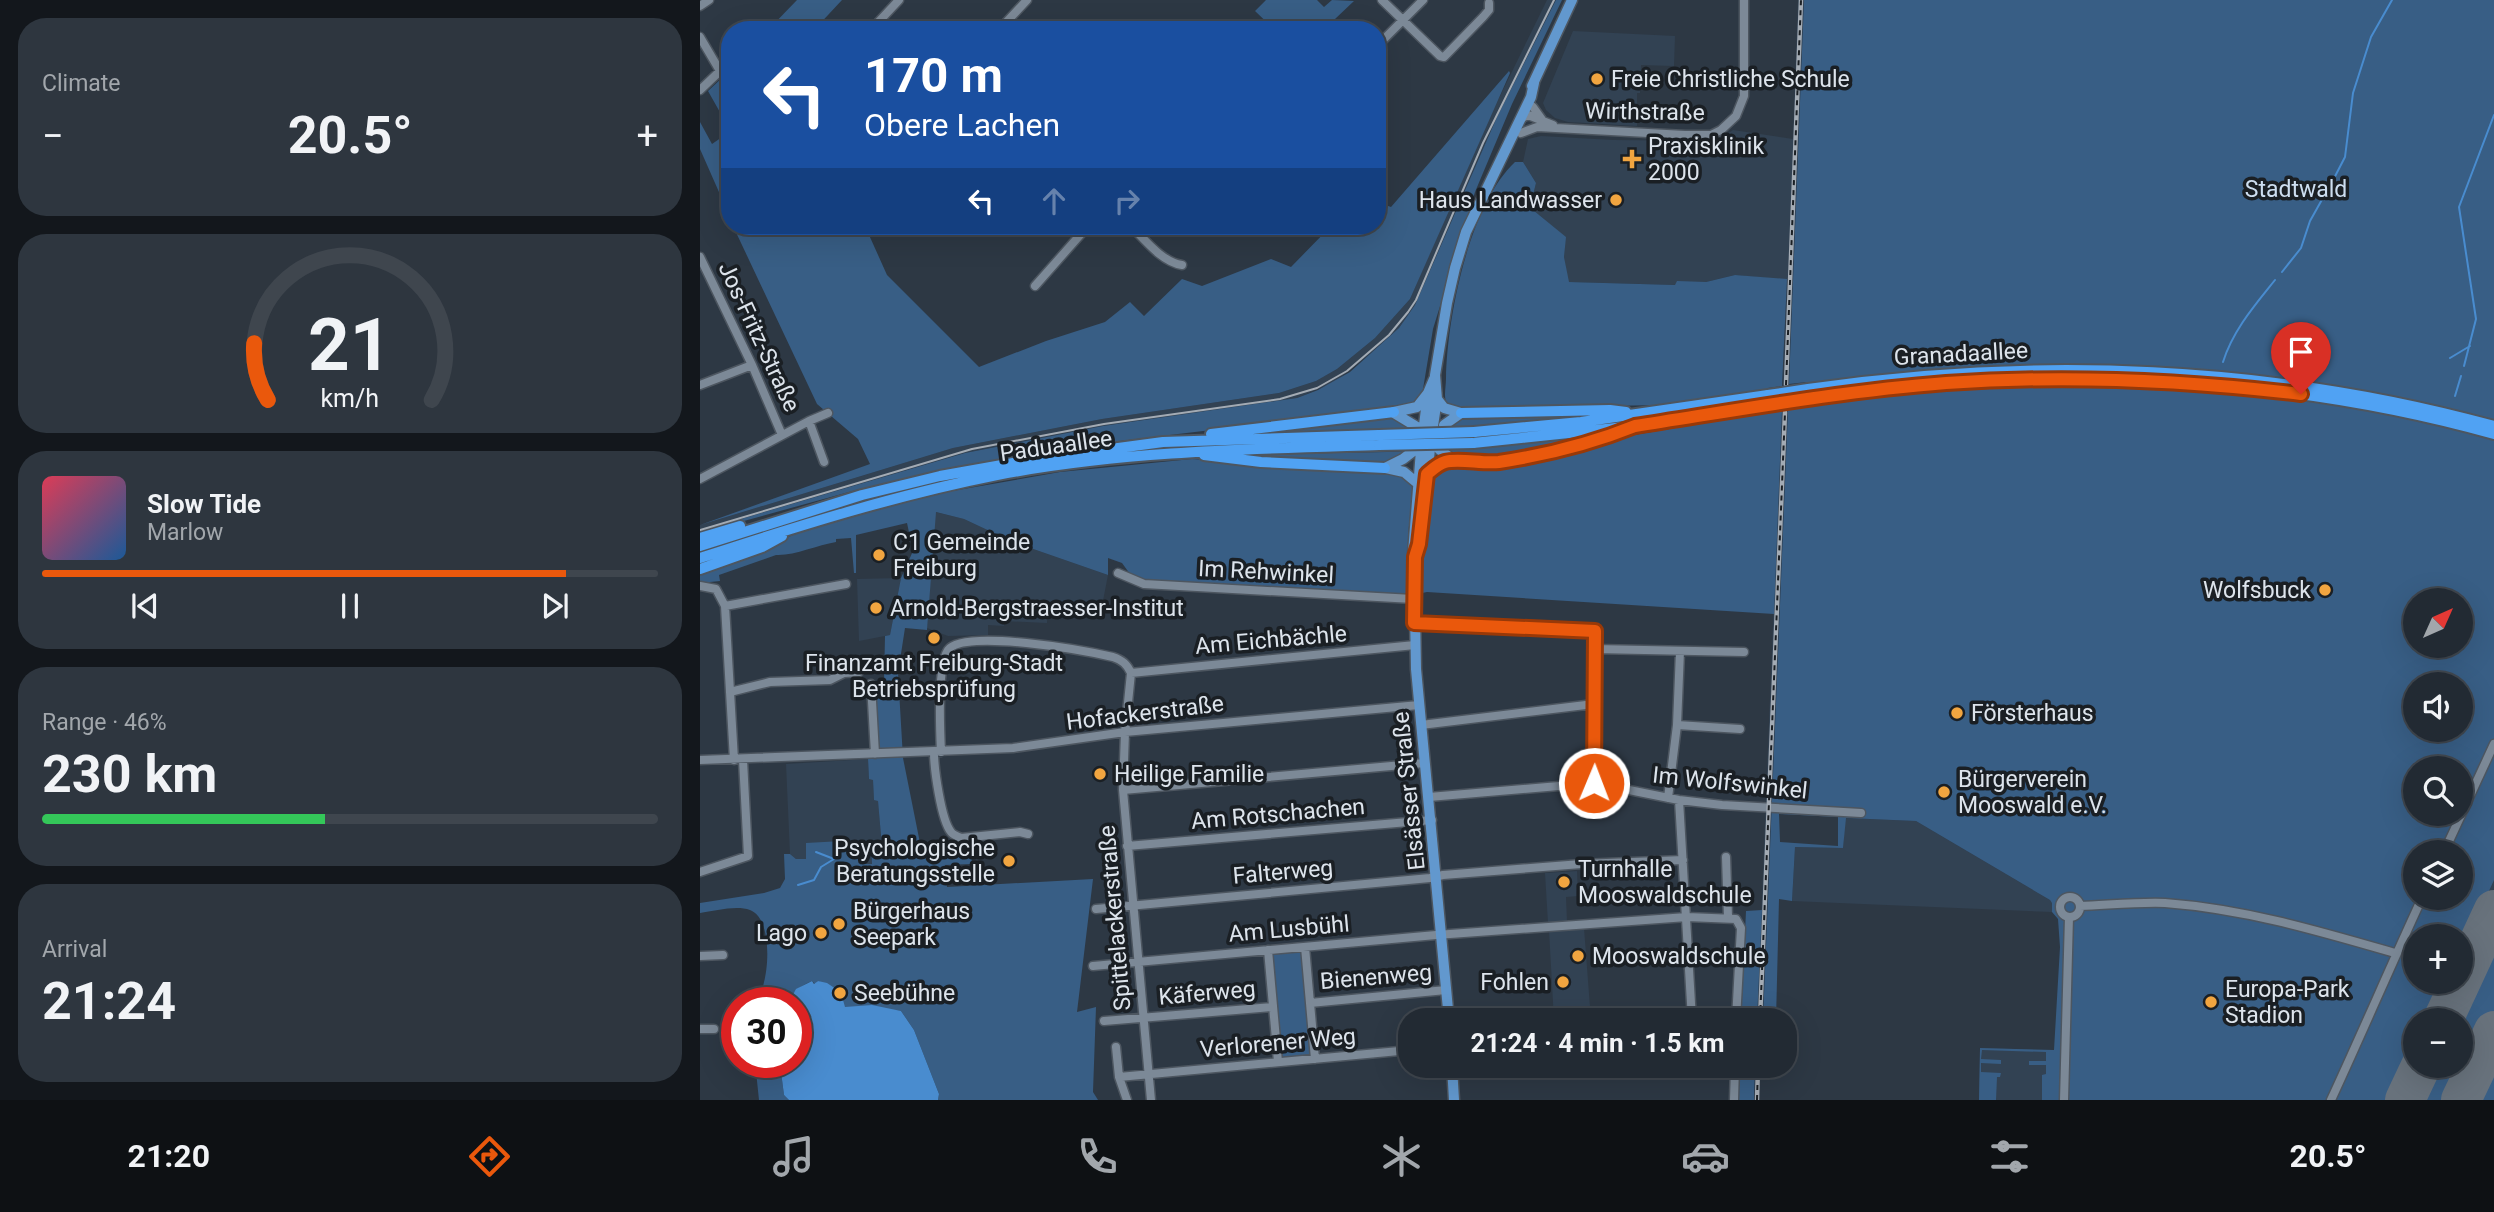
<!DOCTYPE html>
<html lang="en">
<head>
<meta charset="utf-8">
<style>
  body { margin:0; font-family:Roboto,sans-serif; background:#2e363f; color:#f1f3f6; height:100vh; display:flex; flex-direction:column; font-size:26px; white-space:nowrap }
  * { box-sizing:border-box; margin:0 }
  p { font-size:23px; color:#a2a7ac }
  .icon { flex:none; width:38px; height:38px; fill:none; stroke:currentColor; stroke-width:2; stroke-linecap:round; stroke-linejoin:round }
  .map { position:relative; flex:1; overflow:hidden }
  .details { display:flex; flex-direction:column; gap:18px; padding:18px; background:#13171c; width:700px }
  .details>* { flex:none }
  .guide { position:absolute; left:21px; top:21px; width:665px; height:214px; border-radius:28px; box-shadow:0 7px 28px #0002,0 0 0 2px #3f464e; background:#1a4fa0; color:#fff; overflow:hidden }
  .needle { width:46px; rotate:45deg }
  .tools { position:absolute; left:1703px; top:588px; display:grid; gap:14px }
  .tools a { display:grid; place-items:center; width:70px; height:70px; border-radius:50%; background:#222a33; box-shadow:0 7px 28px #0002,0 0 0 2px #3f464e; font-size:35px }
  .speed { position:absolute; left:21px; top:987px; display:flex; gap:14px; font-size:35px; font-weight:700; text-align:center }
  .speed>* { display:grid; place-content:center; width:91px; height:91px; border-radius:50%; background:#222a33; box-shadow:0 7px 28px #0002,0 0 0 2px #3f464e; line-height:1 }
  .speed .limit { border:10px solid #d22; background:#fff; color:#111 }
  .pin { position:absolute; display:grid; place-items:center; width:60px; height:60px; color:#fff; margin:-72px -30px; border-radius:50% 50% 50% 0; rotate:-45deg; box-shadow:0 0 7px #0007 }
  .pin .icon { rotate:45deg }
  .me { position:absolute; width:77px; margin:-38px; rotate:1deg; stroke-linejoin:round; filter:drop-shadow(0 0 5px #0008) }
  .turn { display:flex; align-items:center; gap:24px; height:147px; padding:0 28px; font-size:32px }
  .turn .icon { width:91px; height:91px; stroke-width:2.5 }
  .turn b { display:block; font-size:49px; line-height:60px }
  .lanes { display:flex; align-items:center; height:66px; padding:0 28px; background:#0003; justify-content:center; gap:35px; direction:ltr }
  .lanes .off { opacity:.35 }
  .big { font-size:52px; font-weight:700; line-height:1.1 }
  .details .card { flex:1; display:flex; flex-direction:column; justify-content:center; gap:10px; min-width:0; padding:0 24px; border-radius:28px; background:#2e363f }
  .details .dial { align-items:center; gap:0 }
  .dial svg { height:182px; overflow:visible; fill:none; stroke:#3f464e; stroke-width:7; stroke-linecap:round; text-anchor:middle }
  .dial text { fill:#f1f3f6; stroke:none }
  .song { display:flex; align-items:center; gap:21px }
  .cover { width:84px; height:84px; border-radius:10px; background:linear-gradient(135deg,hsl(350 70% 55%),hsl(210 70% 35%)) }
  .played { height:7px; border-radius:4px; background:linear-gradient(90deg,#ea580c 85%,#3f464e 85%) }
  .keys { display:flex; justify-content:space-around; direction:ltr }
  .heat { display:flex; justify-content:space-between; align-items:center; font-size:38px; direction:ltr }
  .charge { height:10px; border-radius:5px; background:linear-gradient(90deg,#34c759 46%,#3f464e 0) }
  .trip { position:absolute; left:698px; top:1008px; width:399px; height:70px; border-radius:28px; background:#222a33; box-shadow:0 7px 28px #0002,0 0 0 2px #3f464e; font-weight:700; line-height:70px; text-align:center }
  .menu { display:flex; height:112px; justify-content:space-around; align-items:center; background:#0e1114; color:#a2a7ac }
  .menu .icon { width:49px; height:49px }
  .menu .selected { color:#ea580c }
  .menu b { font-size:32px; color:#f1f3f6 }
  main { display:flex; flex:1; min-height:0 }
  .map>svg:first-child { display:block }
</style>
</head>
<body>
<main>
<section class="details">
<div class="card"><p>Climate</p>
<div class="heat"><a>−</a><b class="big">20.5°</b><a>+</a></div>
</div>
<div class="card dial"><svg viewBox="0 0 100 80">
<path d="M14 69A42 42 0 1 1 86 69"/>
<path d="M14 69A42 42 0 0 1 8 44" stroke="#ea580c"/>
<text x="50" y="56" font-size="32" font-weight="700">21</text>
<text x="50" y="72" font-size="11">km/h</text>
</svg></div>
<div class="card">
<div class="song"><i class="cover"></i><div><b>Slow Tide</b><p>Marlow</p></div></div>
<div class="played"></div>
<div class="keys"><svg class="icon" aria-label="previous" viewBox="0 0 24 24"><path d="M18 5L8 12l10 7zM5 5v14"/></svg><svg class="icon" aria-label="pause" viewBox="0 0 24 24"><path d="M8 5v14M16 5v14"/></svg><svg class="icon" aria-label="next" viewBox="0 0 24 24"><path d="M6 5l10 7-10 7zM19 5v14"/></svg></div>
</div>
<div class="card"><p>Range · 46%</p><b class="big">230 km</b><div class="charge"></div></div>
<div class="card"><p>Arrival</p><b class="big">21:24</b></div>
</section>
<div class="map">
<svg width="1794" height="1100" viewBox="0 0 1794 1100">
  <rect width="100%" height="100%" fill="#2d3844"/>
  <!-- built -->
  <path fill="#324253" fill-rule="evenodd" d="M847 0H856L797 117 715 305 699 328 684 343 635 382 597 398 564 404 404 426 265 453 0 531V525L253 448 402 419 579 393 616 381 637 369 675 338 710 299 777 143Z
    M1098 0H1104L1088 410 1063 1020H1057L1087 280 1035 275 1006 282 976 285 868 282 864 257 865 237 833 210V195L836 183 823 162 828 139 841 136 913 140 1008 141 1021 138 1033 130 1093 139Z
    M873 31 975 36 974 66 941 65 940 93H937V126L868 122 855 118 846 110 843 103Z
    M235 512 264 519 313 542 408 575 402 606 348 603 347 623 304 621V626L288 625V635L248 636 227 628Z
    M201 578 190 635 159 641 157 579Z
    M168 759 169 779H173L174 800H178L182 847 171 848 172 865H165L164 849 106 843 107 859H96L90 854 86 764Z
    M1794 784V1100H1643L1715 982H1760V898ZM1715 1020H1760V1066H1715Z
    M1145 818 1216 821 1350 900 1353 903 1352 912 1092 901 1095 847 1143 848Z
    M877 871 878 896 866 897 867 922 848 923 845 873Z
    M884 928 891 1020H854L849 930Z
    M1280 1048 1354 1050 1353 1100H1279Z"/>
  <!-- green -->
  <path fill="#385e85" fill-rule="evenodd" d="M97 0H142L114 30H68Z
    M566 0H617L624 7 632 0 654 1 635 19 646 30H575L555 11Z
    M856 0H862L812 104 775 192 733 329 722 395 712 406 378 446 160 489 0 533V531L265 453 403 426 597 398 618 390 650 372 699 328 715 305 797 117Z
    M1104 0H1794V880L1761 952 1760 936H1715V982H1746L1728 1020H1715V1049L1691 1100H1342V1075L1346 1074V1065H1329V1061H1346V1052L1282 1050 1281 1059 1301 1060V1064L1281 1063V1072L1301 1073 1300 1077H1297L1296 1100H1279L1280 1048 1354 1050 1360 947 1358 919 1352 912V903L1350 900 1216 821 1146 818 1143 848 1095 847 1092 901 1079 899 1076 1020H1063L1088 410 1107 407V382L1089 384ZM1715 600H1760V646H1715ZM1715 684H1760V730H1715ZM1715 768H1760V814H1715ZM1079 814 1138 817V846L1080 842ZM1715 852H1760V898H1715Z
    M30 64V130L8 91 23 77 20 73Z
    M809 71 810 73 710 299 675 338 637 369 616 381 579 393 402 419 253 448 0 525 170 464 158 439 117 404 33 226H165L187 275 279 367 346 341 405 322 430 302 444 316 482 279 502 286 571 259 591 267 631 226H677V202L691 207Z
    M0 122 12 144 25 135 30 143V217L0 149Z
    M815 162H823L836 183 833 195V210L866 237 864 257 869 282 975 285 977 281 1006 282 1035 275 1087 279 1082 386 1068 388V390L961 405 750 409C742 399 746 390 746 378 747 318 769 205 815 162Z
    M1067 410 1068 412 1082 410 1074 614 727 592 717 594 729 486 735 472 748 465 809 464 928 436 1028 419Z
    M914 413 775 429 774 426 749 427 767 416Z
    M692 417 714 429 536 435Z
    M899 435C860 444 777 474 744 449Z
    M710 451 687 463 526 455 686 452Z
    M492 459 686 471 703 474 713 485 708 536 709 595 448 581 430 574 422 563 408 558V575L313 542 264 519 236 512 227 630 205 628 198 673 203 758 221 848 271 846 272 864 245 865 247 887 393 879 377 1012 396 1007 393 1092 398 1100H238L239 1094 214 1030 201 1011 144 1007 133 992 135 989 118 981 115 984 112 981C101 986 93 990 89 1003H57C59 996 63 989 64 982 69 964 71 918 50 910 36 905 15 911 0 913V903L64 893 80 888 85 879 84 854H90L96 859H106V843L160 840 165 864H172L171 847H182L178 801 174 800 173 780 169 779 168 759 178 758 173 683 184 682 185 636 190 635 201 578 213 551 207 523 156 535V573H154L151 538 136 539V542C117 545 94 556 76 555L19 575 20 581 0 583V573L66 548 105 529 235 494 360 472Z
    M1062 910 1057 1020H1041L1046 911Z
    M1794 943V1100H1720L1736 1066H1760V1020H1758Z
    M602 949 613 1057 579 1060 570 952Z
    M55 1062H76L81 1072 84 1095 89 1100H59Z
    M1039 1066H1055L1054 1100H1037Z"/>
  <!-- water -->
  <path fill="#498ccf" d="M112 981 114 984 118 981 127 983 136 989 133 992 140 1001 143 1000 145 1007 172 1005 201 1011 214 1030 239 1094 238 1100H89L84 1095 81 1072 76 1062H96V1003L89 1002 96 989Z"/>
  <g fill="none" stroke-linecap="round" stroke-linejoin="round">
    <!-- stream -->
    <path stroke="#498ccf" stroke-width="2" d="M1630 186 1645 157 1653 93 1671 37 1692 0
      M1582 272 1601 248 1610 221 1624 196
      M1750 358 1770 346
      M1523 362C1533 330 1555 305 1575 280
      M1764 366 1776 319 1759 207 1794 115
      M1755 396 1761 376
      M98 885 114 880 121 867 134 859 116 852"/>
    <!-- runway -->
    <path stroke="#68727c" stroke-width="40" d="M1743 1020 1794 910
      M1705 1100 1721 1066
      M1761 1100 1794 1031"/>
    <defs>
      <path id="minor" d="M682 0 740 56 744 57 783 17 789 10V3
        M0 6 9 0
        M171 30 199 0
        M299 30 327 0
        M0 37 20 71 0 90
        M677 46 723 0
        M833 107 843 121
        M820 119 828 115 853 125
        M821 133 837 127 985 135H1011L1021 130 1036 116 1044 96V0
        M431 226C445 240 462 262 482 265
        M0 257 52 365 82 435
        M335 286 388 226
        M0 385 52 365
        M109 421 124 462
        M0 479 109 421 128 413
        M418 573 444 584 713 599
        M0 586 16 589 25 606 34 760
        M25 606 146 584
        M714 623 895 631 894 783
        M895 649 1044 652
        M431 673 715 645
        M171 684 175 754
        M30 692 70 682 130 680 144 673 159 672
        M721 725 894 704
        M977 725 1040 729
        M234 752C234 768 241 820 251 832 253 835 257 836 261 838L320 832 328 834
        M241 752C240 731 237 666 248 650 263 628 387 651 413 657 422 660 427 664 431 673L425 732 423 790 451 1100
        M0 760 313 748 425 732 719 705
        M423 790 725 763
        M729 797 894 783 979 800 1022 805 1161 813
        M968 798 977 725 980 651
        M979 800 992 1020
        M427 846 732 820
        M1744 852 1794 744
        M1026 857 1028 917
        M0 872 48 856 43 760
        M1360 907a10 10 0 1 1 20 0a10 10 0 1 1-20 0Z
        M1380 906C1408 905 1437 902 1465 903 1545 909 1619 931 1695 953
        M396 909 730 878 743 875 881 864 983 860
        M605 947 615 1059
        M568 950 578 1062
        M0 956 23 955
        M393 966 736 935 987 917 1036 919 1041 928 1036 1020
        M610 1003 746 990
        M404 1021 573 1007
        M0 1029H14
        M416 1047 419 1077 427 1100
        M419 1077 710 1050
        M1034 1100 1035 1066
        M1364 1100 1369 917
        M1631 1100C1662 1033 1691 965 1722 898"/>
      <path id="major" d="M832 86 872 0
        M737 399 744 408 761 413
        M694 412 717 407 728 393
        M694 413 717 427
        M724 425 728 393 734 379
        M744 425 761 413
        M733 426 737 399 735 375 747 303 755 268 766 232 831 97 834 83
        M739 449 754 461
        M721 450 713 553 714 557 716 669 749 1020
        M685 468 703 459 716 449
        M686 468 704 472 716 482
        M727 474 738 466 754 461
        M719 547 730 449
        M752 1066 754 1100"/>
      <path id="highway" d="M1108 389C1335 356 1572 365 1794 426
        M1108 400C1328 363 1579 374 1794 434
        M761 413 910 410 926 412
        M774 432 881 422 1068 395
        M511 434 694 412
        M773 443 935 426 1067 406
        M504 455 561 462 685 468
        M754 461C804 469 856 449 905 438L920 432
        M0 538 40 526
        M0 546 162 495 240 476 336 459 463 442 679 435
        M0 558C98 526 196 495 297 475 423 451 552 449 679 445
        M0 569 62 547 82 536"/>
    </defs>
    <!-- minor casing -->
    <use href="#minor" stroke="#4d5660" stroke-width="11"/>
    <!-- major casing -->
    <use href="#major" stroke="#4d5660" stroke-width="13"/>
    <!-- highway casing -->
    <use href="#highway" stroke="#4d5660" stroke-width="14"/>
    <!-- minor -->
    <use href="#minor" stroke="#7c8997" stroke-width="8"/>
    <!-- major -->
    <use href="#major" stroke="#6298ce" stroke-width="10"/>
    <!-- highway -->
    <use href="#highway" stroke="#50a2f3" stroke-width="10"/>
    <!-- tram -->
    <path stroke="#a3abb4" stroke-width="2" d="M0 530 272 449 404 424 580 399 617 388 647 371 689 335 708 312 716 300 783 143 854 0"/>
    <defs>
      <path id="rail" d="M1086 385 1101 0
        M1060 1020 1085 412
        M1057 1100 1058 1066"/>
    </defs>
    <!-- rail casing -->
    <use href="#rail" stroke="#a3abb4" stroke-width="4.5"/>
    <!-- rail -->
    <use href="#rail" stroke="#1a1f24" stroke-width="2" stroke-dasharray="5" stroke-linecap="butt"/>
    <defs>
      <path id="highway-bridge" d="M1068 395 1108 389
        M1067 406 1108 400
        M679 435 774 432
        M679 445 773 443"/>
    </defs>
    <!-- highway-bridge casing -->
    <use href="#highway-bridge" stroke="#4d5660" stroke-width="14" stroke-linecap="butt"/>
    <!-- highway-bridge -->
    <use href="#highway-bridge" stroke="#50a2f3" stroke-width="10"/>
  </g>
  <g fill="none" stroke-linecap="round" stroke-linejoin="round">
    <defs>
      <path id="route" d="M894 783 895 631 714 623 715 557 719 544 727 474C733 469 738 464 745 462 758 458 783 464 799 462 845 455 893 443 935 426 1038 410 1142 391 1246 383 1364 375 1484 380 1601 394"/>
    </defs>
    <!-- route casing -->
    <use href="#route" stroke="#983908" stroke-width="18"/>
    <!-- route -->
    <use href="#route" stroke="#ea580c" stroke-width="12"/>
  </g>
  <!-- markers -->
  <g fill="#f1a540" stroke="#1a1f24" stroke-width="2.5">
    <circle cx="897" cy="79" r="7"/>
    <path d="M928.5 148.5h7v7h7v7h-7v7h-7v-7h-7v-7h7z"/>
    <circle cx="916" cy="200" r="7"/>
    <circle cx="179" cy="555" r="7"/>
    <circle cx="1625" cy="590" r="7"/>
    <circle cx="176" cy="608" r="7"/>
    <circle cx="234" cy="638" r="7"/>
    <circle cx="1257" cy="713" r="7"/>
    <circle cx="400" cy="774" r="7"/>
    <circle cx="1244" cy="792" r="7"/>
    <circle cx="309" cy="861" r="7"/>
    <circle cx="864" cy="882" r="7"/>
    <circle cx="139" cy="924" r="7"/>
    <circle cx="121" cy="933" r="7"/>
    <circle cx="878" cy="956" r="7"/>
    <circle cx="863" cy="982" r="7"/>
    <circle cx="140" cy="993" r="7"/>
    <circle cx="1511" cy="1002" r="7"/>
  </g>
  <g text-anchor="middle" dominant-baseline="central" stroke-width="7" stroke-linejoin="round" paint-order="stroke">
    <!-- poi labels -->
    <g font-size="23" fill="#dde4ec" stroke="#1a1f24" text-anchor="start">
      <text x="911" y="79">Freie Christliche Schule</text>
      <text x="948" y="146">Praxisklinik<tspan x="948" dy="26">2000</tspan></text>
      <text x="902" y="200" text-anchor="end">Haus Landwasser</text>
      <text x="193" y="542">C1 Gemeinde<tspan x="193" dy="26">Freiburg</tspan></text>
      <text x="1611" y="590" text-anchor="end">Wolfsbuck</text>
      <text x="190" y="608">Arnold-Bergstraesser-Institut</text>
      <text x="234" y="663" text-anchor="middle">Finanzamt Freiburg-Stadt<tspan x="234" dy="26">Betriebsprüfung</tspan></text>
      <text x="1271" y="713">Försterhaus</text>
      <text x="414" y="774">Heilige Familie</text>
      <text x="1258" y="779">Bürgerverein<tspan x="1258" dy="26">Mooswald e.V.</tspan></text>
      <text x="295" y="848" text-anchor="end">Psychologische<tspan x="295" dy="26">Beratungsstelle</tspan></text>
      <text x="878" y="869">Turnhalle<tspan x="878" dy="26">Mooswaldschule</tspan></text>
      <text x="153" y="911">Bürgerhaus<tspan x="153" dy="26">Seepark</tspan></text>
      <text x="107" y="933" text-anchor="end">Lago</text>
      <text x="892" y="956">Mooswaldschule</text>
      <text x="849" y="982" text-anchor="end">Fohlen</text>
      <text x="1525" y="989">Europa-Park<tspan x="1525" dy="26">Stadion</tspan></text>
      <text x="154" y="993">Seebühne</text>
    </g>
    <!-- street labels -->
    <g font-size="23" fill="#dde4ec" stroke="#1a1f24">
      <text transform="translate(945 112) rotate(1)">Wirthstraße</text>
      <text transform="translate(59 337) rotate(65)">Jos-Fritz-Straße</text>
      <text transform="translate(1261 354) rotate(-3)">Granadaallee</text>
      <text transform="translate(356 446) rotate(-8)">Paduaallee</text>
      <text transform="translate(566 572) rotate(3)">Im Rehwinkel</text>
      <text transform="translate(571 640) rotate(-5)">Am Eichbächle</text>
      <text transform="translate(445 713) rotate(-7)">Hofackerstraße</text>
      <text transform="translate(1030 783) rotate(6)">Im Wolfswinkel</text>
      <text transform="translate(709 791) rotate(-96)">Elsässer Straße</text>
      <text transform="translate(578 814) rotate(-5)">Am Rotschachen</text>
      <text transform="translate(583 872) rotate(-5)">Falterweg</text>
      <text transform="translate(415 918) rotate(-95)">Spittelackerstraße</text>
      <text transform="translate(589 929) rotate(-5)">Am Lusbühl</text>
      <text transform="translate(676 977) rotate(-5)">Bienenweg</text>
      <text transform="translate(507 993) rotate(-5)">Käferweg</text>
      <text transform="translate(578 1043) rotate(-5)">Verlorener Weg</text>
    </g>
    <!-- park labels -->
    <g font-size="23" fill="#cddef0" stroke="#1a1f24">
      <text x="1596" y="189">Stadtwald</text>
    </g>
  </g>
</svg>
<div class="tools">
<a><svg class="needle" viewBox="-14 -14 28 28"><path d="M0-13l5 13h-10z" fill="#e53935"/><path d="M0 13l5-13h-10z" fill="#a2a7ac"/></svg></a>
<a><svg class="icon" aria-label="sound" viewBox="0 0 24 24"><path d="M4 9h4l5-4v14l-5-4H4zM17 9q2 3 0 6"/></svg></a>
<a><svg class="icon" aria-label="search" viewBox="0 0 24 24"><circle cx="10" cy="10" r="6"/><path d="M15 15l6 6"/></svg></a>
<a><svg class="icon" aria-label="layers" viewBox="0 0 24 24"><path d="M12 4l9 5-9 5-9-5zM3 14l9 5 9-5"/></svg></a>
<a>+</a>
<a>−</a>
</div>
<div class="speed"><div class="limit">30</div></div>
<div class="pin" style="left:1601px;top:394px;background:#d93025"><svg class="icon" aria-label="arrive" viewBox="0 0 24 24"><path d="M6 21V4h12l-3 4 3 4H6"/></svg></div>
<svg class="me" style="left:894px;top:783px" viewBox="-20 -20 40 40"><circle r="17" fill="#ea580c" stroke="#fff" stroke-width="3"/><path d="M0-11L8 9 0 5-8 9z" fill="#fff"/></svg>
<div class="trip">21:24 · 4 min · 1.5 km</div>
<div class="guide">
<div class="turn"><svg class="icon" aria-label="left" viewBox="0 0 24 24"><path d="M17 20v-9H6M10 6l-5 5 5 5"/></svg><div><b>170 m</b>Obere Lachen</div></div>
<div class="lanes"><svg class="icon" aria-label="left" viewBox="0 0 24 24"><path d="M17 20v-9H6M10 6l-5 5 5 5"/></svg><svg class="icon off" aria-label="ahead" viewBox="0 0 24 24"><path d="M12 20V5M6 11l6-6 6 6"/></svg><svg class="icon off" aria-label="right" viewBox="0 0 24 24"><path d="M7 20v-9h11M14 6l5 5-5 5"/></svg></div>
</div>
</div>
</main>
<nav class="menu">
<b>21:20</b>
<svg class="icon selected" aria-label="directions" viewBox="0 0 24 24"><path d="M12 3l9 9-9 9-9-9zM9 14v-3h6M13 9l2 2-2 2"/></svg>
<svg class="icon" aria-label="music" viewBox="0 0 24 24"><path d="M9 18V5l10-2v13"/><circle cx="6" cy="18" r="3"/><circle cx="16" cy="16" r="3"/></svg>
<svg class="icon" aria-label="phone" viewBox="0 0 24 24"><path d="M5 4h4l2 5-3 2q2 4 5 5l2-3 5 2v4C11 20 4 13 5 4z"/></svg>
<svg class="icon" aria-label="climate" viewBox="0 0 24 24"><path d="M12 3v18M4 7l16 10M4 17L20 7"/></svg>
<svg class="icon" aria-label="car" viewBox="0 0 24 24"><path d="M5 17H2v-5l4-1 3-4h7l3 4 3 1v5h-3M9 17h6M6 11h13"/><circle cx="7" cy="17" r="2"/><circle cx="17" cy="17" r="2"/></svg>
<svg class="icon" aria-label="filters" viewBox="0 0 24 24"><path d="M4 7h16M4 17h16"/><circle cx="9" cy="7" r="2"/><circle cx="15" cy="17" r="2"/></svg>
<b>20.5°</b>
</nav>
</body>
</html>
